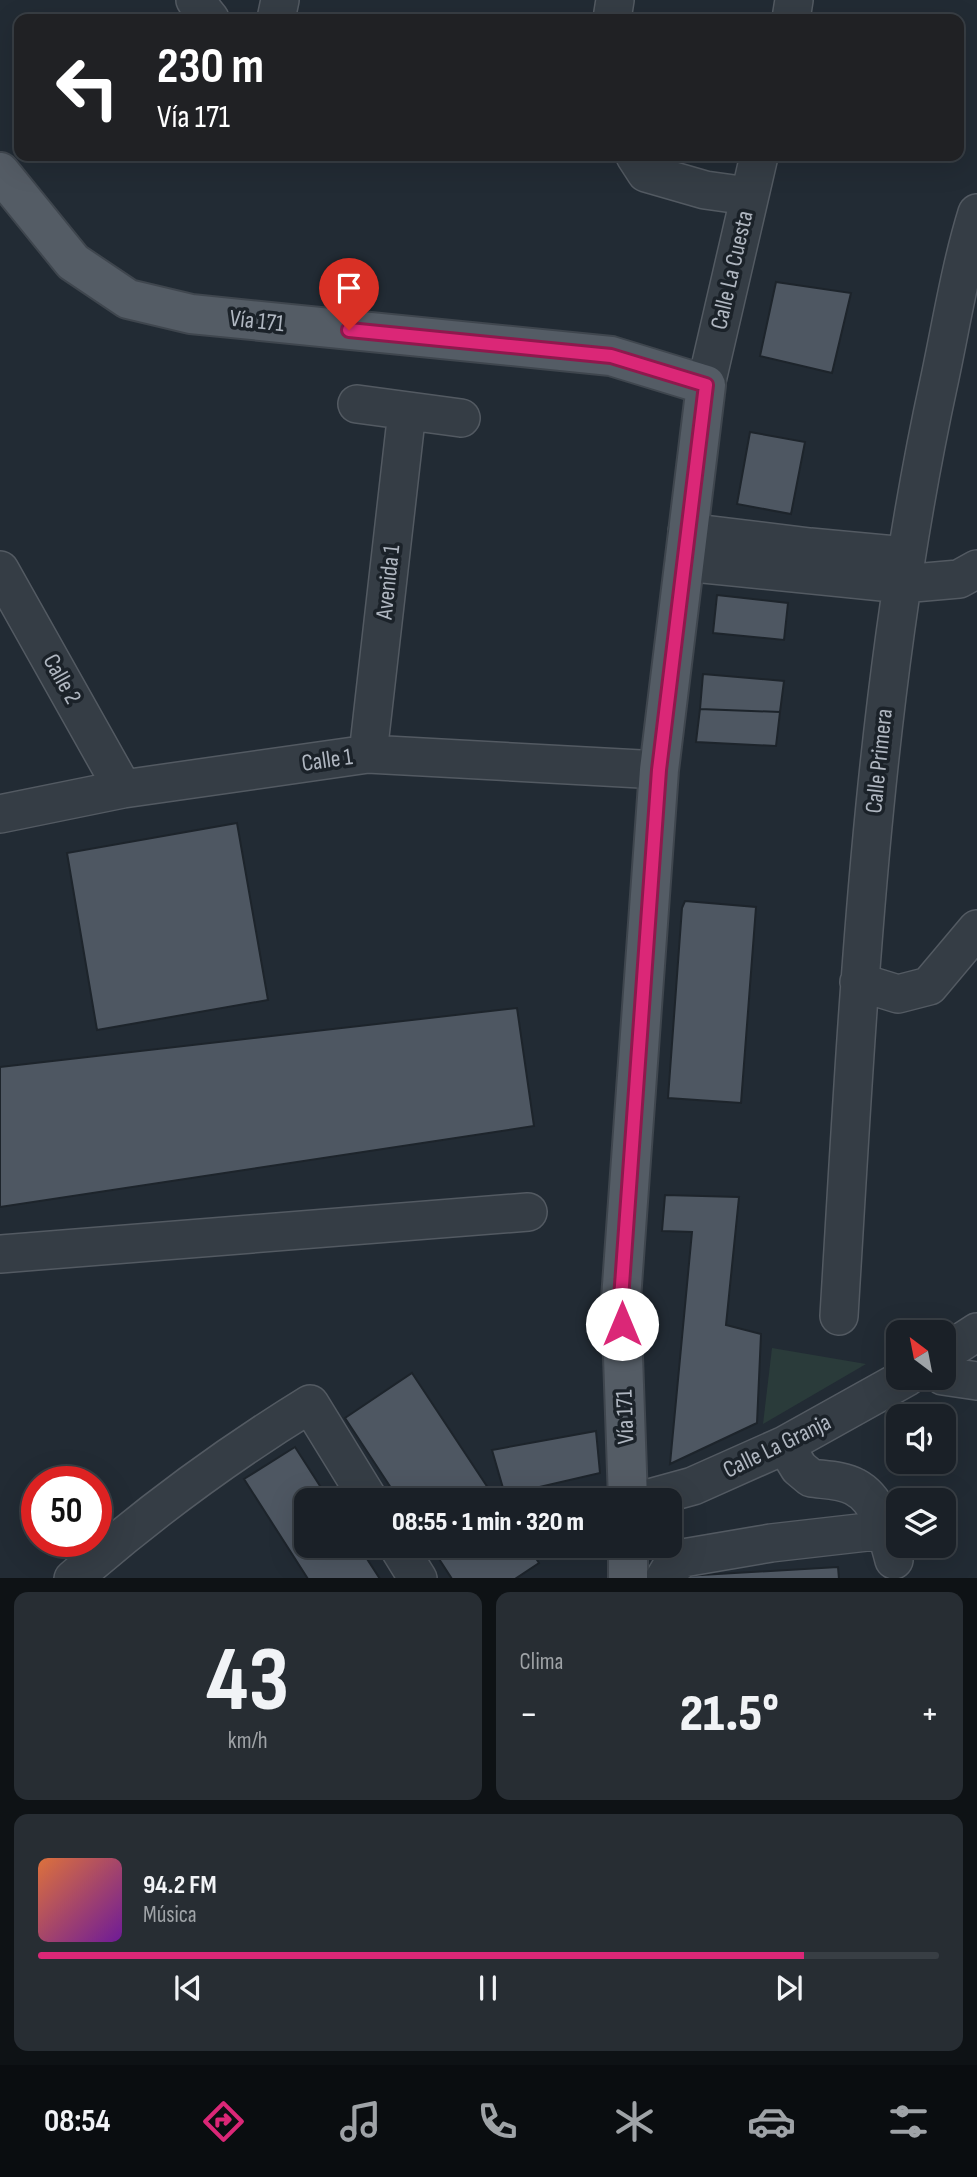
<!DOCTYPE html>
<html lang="es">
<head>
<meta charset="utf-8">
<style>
  body { margin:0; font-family:"Sofia Sans Condensed",sans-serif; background:#272d33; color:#f1f3f6; height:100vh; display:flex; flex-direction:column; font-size:26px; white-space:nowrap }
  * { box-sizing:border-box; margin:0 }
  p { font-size:23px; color:#9fa3a7 }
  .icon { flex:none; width:38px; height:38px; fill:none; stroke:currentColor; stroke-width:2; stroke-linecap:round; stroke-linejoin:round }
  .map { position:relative; height:1578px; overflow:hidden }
  .sheet { display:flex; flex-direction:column; gap:14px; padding:14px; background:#0e1215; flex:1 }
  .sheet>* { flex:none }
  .guide { position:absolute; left:14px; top:14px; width:950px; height:147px; border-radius:14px; box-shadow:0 7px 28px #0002,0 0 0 2px #383e44; background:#202124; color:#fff; overflow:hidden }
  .needle { width:46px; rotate:328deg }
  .controls { position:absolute; left:886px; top:1320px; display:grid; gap:14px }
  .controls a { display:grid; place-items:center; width:70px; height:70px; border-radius:14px; background:#1a2027; box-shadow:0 7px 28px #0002,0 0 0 2px #383e44; font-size:35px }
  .speed { position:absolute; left:21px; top:1466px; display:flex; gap:14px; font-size:35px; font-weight:700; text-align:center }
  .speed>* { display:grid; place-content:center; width:91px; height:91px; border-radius:50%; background:#1a2027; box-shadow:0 7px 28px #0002,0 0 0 2px #383e44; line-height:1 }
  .speed .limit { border:10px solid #d22; background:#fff; color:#111 }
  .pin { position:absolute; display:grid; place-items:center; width:60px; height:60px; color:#fff; margin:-72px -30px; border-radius:50% 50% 50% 0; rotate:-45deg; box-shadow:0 0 7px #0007 }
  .pin .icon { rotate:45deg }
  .me { position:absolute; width:77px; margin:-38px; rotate:0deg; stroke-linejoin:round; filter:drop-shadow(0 0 5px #0008) }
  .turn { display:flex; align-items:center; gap:24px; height:147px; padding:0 28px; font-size:32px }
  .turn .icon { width:91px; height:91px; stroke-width:2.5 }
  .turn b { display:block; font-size:49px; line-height:60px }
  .big { font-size:52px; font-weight:800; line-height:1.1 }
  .sheet .tile { flex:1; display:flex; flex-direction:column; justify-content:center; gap:10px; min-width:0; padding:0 24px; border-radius:14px; background:#272d33 }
  .sheet .dial { align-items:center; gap:0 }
  .dial b { font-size:91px; line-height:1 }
  .song { display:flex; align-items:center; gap:21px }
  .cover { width:84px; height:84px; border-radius:10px; background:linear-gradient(135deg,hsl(20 70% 55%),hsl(280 70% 35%)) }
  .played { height:7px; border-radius:4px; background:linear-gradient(90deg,#db2777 85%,#383e44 85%) }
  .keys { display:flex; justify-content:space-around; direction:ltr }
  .heat { display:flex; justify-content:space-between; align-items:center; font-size:38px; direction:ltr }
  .sheet .tiles { flex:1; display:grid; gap:14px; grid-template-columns:1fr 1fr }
  .tile:last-child { grid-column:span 2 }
  .trip { position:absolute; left:294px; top:1488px; width:388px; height:70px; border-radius:14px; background:#1a2027; box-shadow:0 7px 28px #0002,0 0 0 2px #383e44; font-weight:800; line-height:70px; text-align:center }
  .tabs { display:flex; height:112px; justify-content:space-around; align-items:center; background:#0a0d10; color:#9fa3a7 }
  .tabs .icon { width:49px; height:49px }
  .tabs .on { color:#db2777 }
  .tabs b { font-size:32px; color:#f1f3f6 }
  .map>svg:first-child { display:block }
</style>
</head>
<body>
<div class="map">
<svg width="977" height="1579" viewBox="0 0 977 1579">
  <rect width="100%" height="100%" fill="#222b34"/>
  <!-- green -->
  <path fill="#2a3b3a" d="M772 1348 866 1364 763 1424Z"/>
  <!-- building -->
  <path fill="#4e5762" stroke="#1d242b" stroke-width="2" d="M776 282 851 293 832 373 760 356Z
    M750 432 805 442 791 514 737 504Z
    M717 595 788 603 784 640 713 633Z
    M703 674 784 681 780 712 700 709Z
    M700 709 780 712 776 746 696 742Z
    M237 823 268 1000 97 1030 67 853Z
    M685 901 756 907 741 1103 668 1098 682 908Z
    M517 1008 534 1126 0 1207V1067Z
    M665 1195 739 1197 726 1325 761 1334 757 1423 670 1464 692 1232 662 1231Z
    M412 1373 496 1500H399L345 1418Z
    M596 1431 600 1473 505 1495 492 1450Z
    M295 1447 329 1500H306V1545H358L380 1579H308L244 1479Z
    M430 1545H527L539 1563 515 1579H452Z
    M838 1567 839 1579H684V1576Z"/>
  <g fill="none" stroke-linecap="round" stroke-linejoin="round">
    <defs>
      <path id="minor" d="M195 0 210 19
        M276 19 280 0
        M612 19 615 0
        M791 19 794 0
        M635 156 646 173 705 190 748 196
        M706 385 759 156
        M357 404 461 418
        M687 532 810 547 906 556
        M684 562 902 584 959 579 977 569
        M0 570 123 789
        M368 754 407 411
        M0 814 123 789 368 754 659 770
        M859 982 898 994 929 986 977 929
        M0 1254 528 1212
        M839 1316C858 1003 872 690 939 382 951 326 960 268 977 213
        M943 1354 977 1332
        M943 1376 977 1381
        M785 1445 799 1468 811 1478C825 1480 843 1480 855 1487 880 1500 887 1535 894 1560
        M642 1500 693 1486 785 1445 907 1377
        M397 1545 418 1579
        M73 1579C147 1514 227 1455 310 1404L369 1500
        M664 1579 670 1569 683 1558 771 1543 885 1530"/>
      <path id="major" d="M0 172 73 262 128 299 191 314 611 356 706 385 659 770 621 1299 628 1500
        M628 1579V1545"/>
    </defs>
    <!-- minor casing -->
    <use href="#minor" stroke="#535a62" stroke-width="40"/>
    <!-- major casing -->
    <use href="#major" stroke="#3f464e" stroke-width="42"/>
    <!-- minor -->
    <use href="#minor" stroke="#353d45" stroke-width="37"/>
    <!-- major -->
    <use href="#major" stroke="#545c65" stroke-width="38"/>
  </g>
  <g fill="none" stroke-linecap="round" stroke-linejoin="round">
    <defs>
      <path id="route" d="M349 330 611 356 706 385 659 770 621 1299 622 1324"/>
    </defs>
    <!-- route casing -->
    <use href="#route" stroke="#8e194d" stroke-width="18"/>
    <!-- route -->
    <use href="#route" stroke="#db2777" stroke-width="12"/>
  </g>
  <g text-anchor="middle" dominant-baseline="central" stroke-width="7" stroke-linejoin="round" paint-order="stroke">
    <!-- street labels -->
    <g font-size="24" fill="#b0b7c1" stroke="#1b2229">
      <text transform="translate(732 270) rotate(-77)">Calle La Cuesta</text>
      <text transform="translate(257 321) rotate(6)">Vía 171</text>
      <text transform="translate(388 582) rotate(-84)">Avenida 1</text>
      <text transform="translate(62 679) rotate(61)">Calle 2</text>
      <text transform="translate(327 760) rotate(-8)">Calle 1</text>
      <text transform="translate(879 761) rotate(-84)">Calle Primera</text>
      <text transform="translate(625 1417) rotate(-92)">Vía 171</text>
      <text transform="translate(777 1446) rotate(-26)">Calle La Granja</text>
    </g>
  </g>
</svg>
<div class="controls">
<a><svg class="needle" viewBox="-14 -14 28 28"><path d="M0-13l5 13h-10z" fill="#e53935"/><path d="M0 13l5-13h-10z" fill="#9fa3a7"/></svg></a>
<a><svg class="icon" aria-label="sound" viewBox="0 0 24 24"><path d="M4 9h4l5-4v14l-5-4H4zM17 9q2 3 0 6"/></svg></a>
<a><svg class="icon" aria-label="layers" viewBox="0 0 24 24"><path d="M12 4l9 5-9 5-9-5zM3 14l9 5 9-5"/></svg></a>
</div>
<div class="speed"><div class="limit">50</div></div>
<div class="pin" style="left:349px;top:330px;background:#d93025"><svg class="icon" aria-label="arrive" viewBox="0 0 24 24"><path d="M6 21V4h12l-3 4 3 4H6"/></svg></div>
<svg class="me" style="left:622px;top:1324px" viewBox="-20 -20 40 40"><circle r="19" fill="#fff"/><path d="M0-13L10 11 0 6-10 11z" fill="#db2777"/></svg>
<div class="trip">08:55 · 1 min · 320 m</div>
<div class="guide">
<div class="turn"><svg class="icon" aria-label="left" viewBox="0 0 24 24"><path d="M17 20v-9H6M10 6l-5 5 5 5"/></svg><div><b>230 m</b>Vía 171</div></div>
</div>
</div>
<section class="sheet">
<div class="tiles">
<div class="tile dial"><b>43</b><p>km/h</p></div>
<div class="tile"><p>Clima</p>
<div class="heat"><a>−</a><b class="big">21.5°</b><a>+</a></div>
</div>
<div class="tile">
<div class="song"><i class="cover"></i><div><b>94.2 FM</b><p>Música</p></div></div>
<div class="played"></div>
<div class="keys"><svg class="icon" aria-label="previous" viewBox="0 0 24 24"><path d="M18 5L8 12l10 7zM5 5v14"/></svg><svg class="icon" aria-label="pause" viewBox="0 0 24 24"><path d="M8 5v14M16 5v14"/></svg><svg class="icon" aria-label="next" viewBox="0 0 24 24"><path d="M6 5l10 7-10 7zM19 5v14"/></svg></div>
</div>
</div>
</section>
<nav class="tabs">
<b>08:54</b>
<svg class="icon on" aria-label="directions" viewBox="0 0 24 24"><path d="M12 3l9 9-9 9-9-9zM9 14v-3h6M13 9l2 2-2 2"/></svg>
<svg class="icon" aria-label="music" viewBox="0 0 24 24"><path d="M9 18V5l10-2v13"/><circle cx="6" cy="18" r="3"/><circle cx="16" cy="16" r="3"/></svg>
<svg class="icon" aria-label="phone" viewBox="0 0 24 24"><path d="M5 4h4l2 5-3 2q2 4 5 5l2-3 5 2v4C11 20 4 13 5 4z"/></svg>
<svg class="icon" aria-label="climate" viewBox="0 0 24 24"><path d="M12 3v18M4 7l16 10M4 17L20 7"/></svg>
<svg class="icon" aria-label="car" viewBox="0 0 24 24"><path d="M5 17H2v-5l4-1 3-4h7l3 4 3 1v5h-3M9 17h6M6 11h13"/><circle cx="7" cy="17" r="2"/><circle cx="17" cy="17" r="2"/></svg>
<svg class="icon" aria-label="filters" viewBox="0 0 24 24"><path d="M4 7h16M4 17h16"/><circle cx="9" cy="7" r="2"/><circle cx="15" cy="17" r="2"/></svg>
</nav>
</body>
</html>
